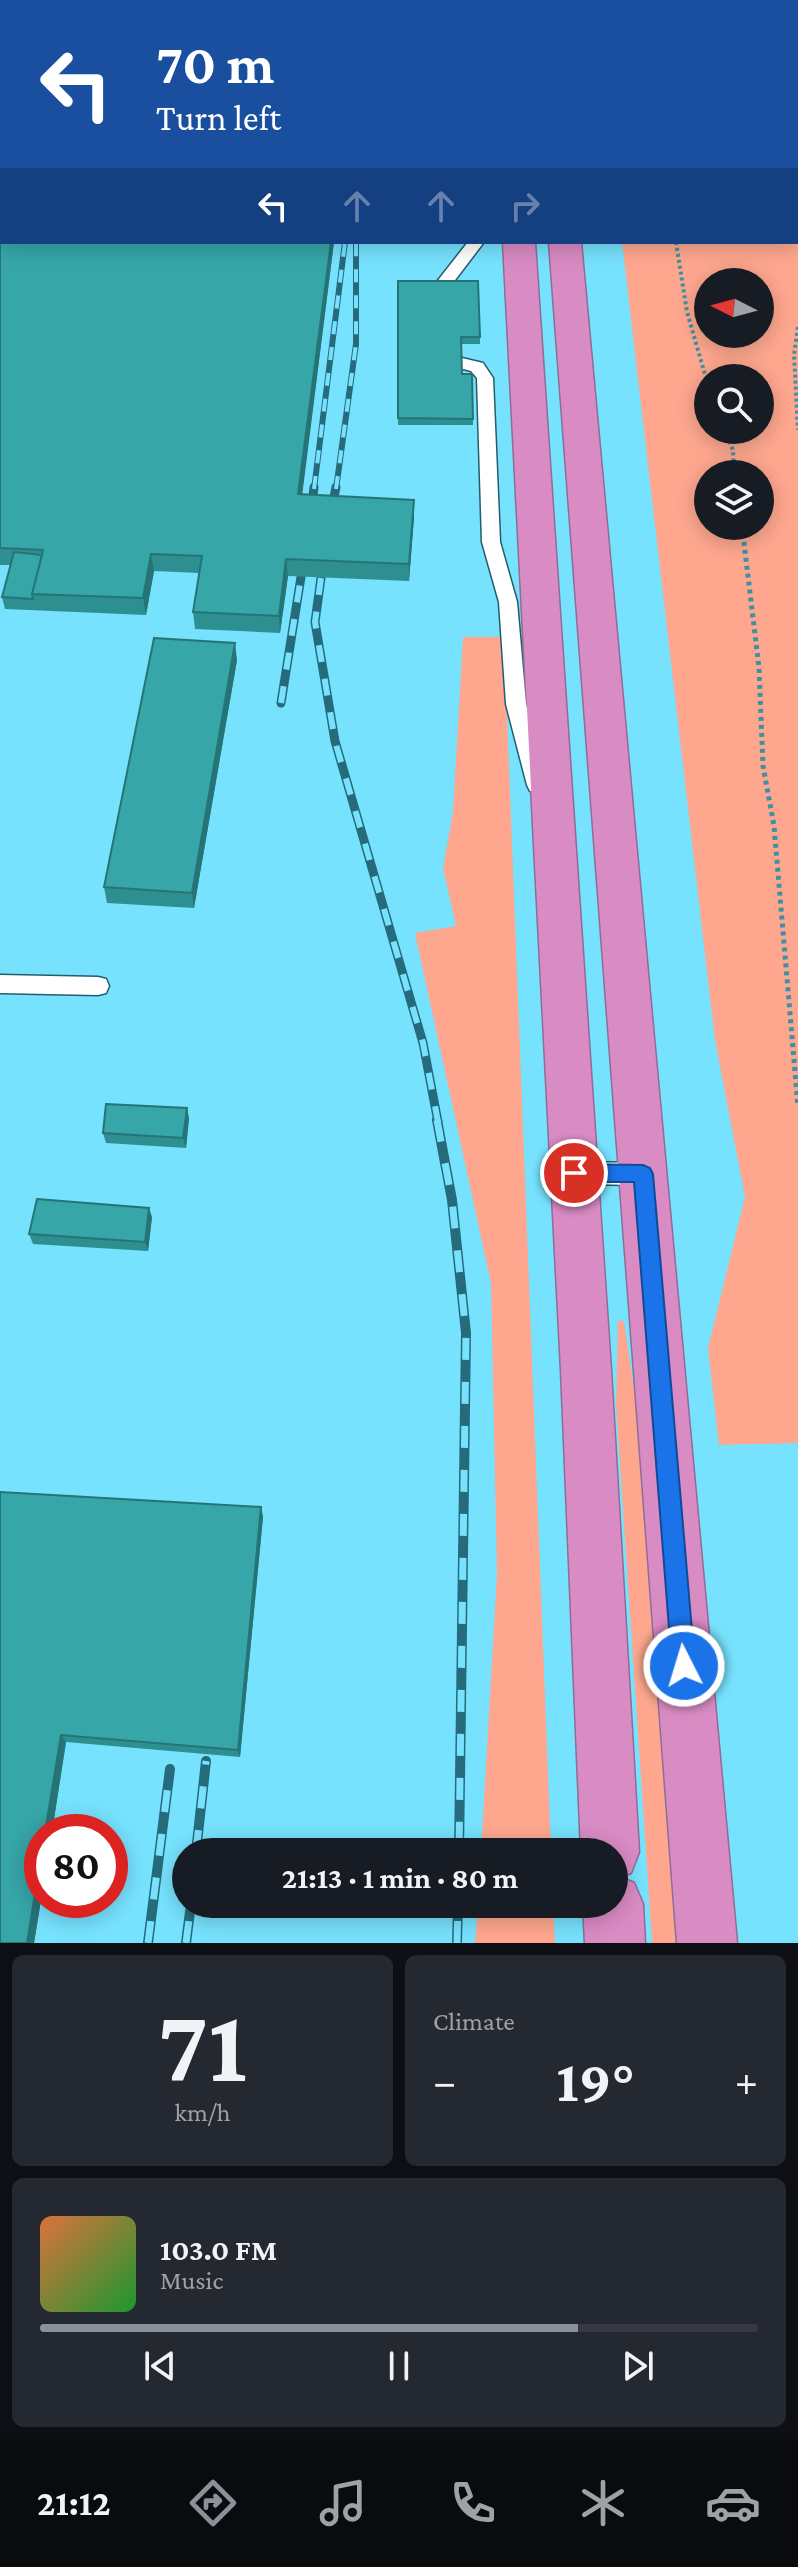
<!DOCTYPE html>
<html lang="en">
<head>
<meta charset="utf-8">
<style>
  body { margin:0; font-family:"Crimson Pro",serif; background:#242831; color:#f1f3f6; height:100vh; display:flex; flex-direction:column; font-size:30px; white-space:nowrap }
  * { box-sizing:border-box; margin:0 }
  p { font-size:26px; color:#9ea1a6 }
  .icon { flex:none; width:44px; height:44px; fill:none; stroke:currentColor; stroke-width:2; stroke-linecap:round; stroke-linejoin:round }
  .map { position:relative; height:1943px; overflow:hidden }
  .drawer { display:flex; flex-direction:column; gap:12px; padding:12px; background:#0d0f14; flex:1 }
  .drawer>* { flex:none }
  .guide { position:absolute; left:0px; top:0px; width:798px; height:244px; box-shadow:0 4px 20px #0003; background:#1a4fa0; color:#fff; overflow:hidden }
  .needle { width:52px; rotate:276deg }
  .buttons { position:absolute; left:694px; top:268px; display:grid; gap:16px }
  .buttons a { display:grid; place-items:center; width:80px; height:80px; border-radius:50%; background:#171b24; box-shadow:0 4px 20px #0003; font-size:40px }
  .speed { position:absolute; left:24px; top:1814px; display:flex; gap:16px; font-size:40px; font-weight:700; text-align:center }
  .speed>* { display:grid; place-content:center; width:104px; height:104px; border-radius:50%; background:#171b24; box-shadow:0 4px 20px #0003; line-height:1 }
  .speed .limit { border:12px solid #d22; background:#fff; color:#111 }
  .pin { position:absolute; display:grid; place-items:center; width:68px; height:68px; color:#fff; margin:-34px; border:4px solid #fff; border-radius:50%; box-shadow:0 2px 8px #0007 }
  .me { position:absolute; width:88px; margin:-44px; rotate:355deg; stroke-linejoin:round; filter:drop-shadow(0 0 6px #0008) }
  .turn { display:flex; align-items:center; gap:28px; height:168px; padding:0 24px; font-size:36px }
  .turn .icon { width:104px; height:104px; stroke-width:2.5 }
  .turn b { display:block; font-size:56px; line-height:68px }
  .lanes { display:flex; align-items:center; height:76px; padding:0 24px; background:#0003; justify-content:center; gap:40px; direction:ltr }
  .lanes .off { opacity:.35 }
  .big { font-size:60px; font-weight:700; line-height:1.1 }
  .drawer .widget { flex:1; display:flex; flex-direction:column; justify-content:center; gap:12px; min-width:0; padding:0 28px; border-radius:12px; background:#242831 }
  .drawer .dial { align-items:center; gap:0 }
  .dial b { font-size:104px; line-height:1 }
  .song { display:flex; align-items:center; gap:24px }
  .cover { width:96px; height:96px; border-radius:12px; background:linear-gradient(135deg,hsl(20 70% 55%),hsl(130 70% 35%)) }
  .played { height:8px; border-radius:4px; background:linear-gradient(90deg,#8c9099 75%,#363941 75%) }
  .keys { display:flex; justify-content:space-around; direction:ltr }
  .heat { display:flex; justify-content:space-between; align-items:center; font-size:44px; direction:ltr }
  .drawer .tiles { flex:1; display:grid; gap:12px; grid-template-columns:1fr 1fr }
  .widget:last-child { grid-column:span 2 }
  .trip { position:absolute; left:172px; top:1838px; width:456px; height:80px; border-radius:40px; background:#171b24; box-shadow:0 4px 20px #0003; font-weight:700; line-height:80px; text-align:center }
  .tab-bar { display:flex; height:128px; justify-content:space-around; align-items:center; background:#090b0e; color:#9ea1a6 }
  .tab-bar .icon { width:56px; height:56px }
  .tab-bar .current { color:#8c9099 }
  .tab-bar b { font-size:36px; color:#f1f3f6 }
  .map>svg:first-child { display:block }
</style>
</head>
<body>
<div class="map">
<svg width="798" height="1943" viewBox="0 0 798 1943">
  <rect width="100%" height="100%" fill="#77e2fe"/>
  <!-- green -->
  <path fill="#fea78e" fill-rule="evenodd" d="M593 0H798V1443L719 1445 708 1348 745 1197 715 1040 622 242H796V2ZM708 282H760V334H708ZM708 378H760V430H708ZM708 474H760V526H708Z
    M463 637H504L551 1852H481L497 1574 491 1283 415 933 456 926 443 868 453 812Z
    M618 1320 624 1322 636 1403 677 1943H652L616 1405Z
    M478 1904H553L555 1943H475Z"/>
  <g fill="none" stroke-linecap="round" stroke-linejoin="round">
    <defs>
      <path id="lane" d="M6 0H20L5 2Z
        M238 0H252V2H238Z
        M391 0H405L390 2Z
        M0 22H2L0 35Z
        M0 49H2V57H0Z
        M468 242H484L446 292H434L432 288Z
        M462 358 483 363 493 378 500 542 517 602 526 704 547 785 544 791H530L527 785 506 704 499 602 482 542 477 378 471 371 456 367 454 363 456 359Z
        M0 975 98 977 106 979 109 986 106 993 98 995 0 993Z
        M574 1162 643 1163 651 1167 655 1174 651 1181 643 1185 574 1184 566 1180 562 1173 566 1166Z"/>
      <path id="highway" d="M491 0H519V2H491Z
        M531 0H559V2H531Z
        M503 242H535L611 1370 639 1852 631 1873 620 1877 634 1883 643 1904 645 1943H585L583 1904H614V1852H581L561 1370Z
        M549 242H581L737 1943H677Z"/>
    </defs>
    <!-- lane casing -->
    <use href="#lane" stroke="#235d6b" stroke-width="3"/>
    <!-- highway casing -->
    <use href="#highway" stroke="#8e6d96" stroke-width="3"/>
    <!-- path-far1 -->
    <path stroke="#4090a4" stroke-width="4" stroke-dasharray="3 3" stroke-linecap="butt" d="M676 242 687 312 708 385
      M798 327 794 355 798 430
      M725 430 733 450 734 474"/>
    <!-- path -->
    <path stroke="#4090a4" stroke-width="5" stroke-dasharray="4 4" stroke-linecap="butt" d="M742 526 759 668 763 766 774 826 798 1107"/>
    <!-- lane -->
    <use href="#lane" fill="#fff" fill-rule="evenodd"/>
    <!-- highway -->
    <use href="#highway" fill="#d98bc4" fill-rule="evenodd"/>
    <defs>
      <path id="rail-far2" d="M314 489 345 242
        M336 489 356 344V242"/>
      <path id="rail-far1" d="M311 512 314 487
        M331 513 336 487
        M321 578 315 622 335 741 423 1043 438 1122
        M281 703 301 577"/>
      <path id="rail" d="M437 1120 452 1200 466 1333 459 1852
        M196 1852 206 1761
        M148 1943 170 1769
        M186 1943 191 1904
        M457 1943 458 1904"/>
    </defs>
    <!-- rail-far2 casing -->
    <use href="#rail-far2" stroke="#266b7b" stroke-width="6"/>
    <!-- rail-far1 casing -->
    <use href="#rail-far1" stroke="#266b7b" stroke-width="9"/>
    <!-- rail casing -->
    <use href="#rail" stroke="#266b7b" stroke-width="10"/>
    <!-- rail-far2 -->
    <use href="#rail-far2" stroke="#77e2fe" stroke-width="4" stroke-dasharray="13" stroke-linecap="butt"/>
    <!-- rail-far1 -->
    <use href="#rail-far1" stroke="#77e2fe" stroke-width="6" stroke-dasharray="17" stroke-linecap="butt"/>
    <!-- rail -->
    <use href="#rail" stroke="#77e2fe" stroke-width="7" stroke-dasharray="22" stroke-linecap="butt"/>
  </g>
  <!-- wall -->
  <path fill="#2e8f91" d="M0 74H2V144H0Z
    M0 156 334 242 302 494 414 500V517L409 581 288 576 280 633 195 629 193 612 199 573 154 571 146 615 5 609 2 597 10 565H0Z
    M398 281 480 337V344H461L462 374 473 419V425H398Z
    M237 660 194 908 107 903 104 887Z
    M189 1118 186 1148 106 1143 103 1133Z
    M152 1217 148 1251 33 1244 29 1234Z
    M0 1492 261 1507 263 1517 240 1757 66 1742 52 1832H42V1894L34 1943H0Z"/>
  <!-- shaded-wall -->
  <path fill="#267476" d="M331 242H334L300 512 298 494Z
    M414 500V517L409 581V564Z
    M151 554 154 571 146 615 143 598Z
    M286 559 288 576 280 633 279 616Z
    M235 643 237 660 194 908 192 893Z
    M187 1108 189 1118 186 1148 183 1138Z
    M149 1208 152 1217 148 1251 145 1242Z
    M261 1507 263 1517 240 1757 238 1750Z
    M61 1735 66 1742 52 1832H45Z
    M42 1850V1894L34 1943H27Z"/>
  <!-- building -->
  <path fill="#36a6a9" stroke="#267476" stroke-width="2" d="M42 0H99V2H41Z
    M135 0H164L163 2H134Z
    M171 0H229L228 2H171Z
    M310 0H363V2H310Z
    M0 74H2V123H0Z
    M0 156H2V242H331L298 494 414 500 409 564 286 559 279 616 193 612 202 556 151 554 143 598 32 594 43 550 0 548Z
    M398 281H478L480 337H461L462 374H472L473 419 398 418Z
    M14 552 42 555 32 594 33 599 2 597Z
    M154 638 235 643 192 893 104 887Z
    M106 1104 187 1108 183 1138 103 1133Z
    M37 1199 149 1208 145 1242 29 1234Z
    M0 1492 261 1507 238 1750 61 1735 45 1832H42V1850L27 1943H0Z"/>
  <!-- route -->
  <path fill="#1a73e8" stroke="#114b97" stroke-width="2" d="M574 1164 643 1165 650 1168 653 1174 695 1666 692 1674 684 1678 675 1674 672 1666 634 1182H574L567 1179 564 1173 567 1167Z"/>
</svg>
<div class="buttons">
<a><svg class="needle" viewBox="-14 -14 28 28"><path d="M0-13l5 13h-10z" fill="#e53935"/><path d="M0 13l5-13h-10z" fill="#9ea1a6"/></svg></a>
<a><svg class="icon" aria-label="search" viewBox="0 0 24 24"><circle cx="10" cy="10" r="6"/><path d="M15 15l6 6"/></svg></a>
<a><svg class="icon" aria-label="layers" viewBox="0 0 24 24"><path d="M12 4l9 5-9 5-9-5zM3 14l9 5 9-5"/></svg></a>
</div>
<div class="speed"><div class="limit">80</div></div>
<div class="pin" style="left:574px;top:1173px;background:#d93025"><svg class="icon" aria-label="arrive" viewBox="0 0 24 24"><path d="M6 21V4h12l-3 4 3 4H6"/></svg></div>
<svg class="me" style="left:684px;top:1666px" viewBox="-20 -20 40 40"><circle r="17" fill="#1a73e8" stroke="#fff" stroke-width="3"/><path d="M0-11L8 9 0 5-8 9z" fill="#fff"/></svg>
<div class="trip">21:13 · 1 min · 80 m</div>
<div class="guide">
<div class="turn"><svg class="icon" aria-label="left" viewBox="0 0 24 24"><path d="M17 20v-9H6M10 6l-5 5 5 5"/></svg><div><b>70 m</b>Turn left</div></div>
<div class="lanes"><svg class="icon" aria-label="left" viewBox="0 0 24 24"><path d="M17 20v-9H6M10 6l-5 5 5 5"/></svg><svg class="icon off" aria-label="ahead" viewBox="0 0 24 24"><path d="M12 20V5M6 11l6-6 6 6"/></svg><svg class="icon off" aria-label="ahead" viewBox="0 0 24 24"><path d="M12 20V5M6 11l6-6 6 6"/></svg><svg class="icon off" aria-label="right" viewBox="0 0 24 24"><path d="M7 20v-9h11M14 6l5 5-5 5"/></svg></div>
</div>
</div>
<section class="drawer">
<div class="tiles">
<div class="widget dial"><b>71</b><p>km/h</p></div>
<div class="widget"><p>Climate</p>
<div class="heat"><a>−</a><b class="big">19°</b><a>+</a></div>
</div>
<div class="widget">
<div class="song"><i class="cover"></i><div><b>103.0 FM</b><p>Music</p></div></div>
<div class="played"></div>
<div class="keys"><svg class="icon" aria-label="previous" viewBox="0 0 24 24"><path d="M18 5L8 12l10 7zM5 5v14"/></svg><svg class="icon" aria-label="pause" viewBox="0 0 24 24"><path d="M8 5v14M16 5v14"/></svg><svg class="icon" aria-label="next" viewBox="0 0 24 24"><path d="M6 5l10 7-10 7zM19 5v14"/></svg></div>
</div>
</div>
</section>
<nav class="tab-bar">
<b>21:12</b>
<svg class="icon current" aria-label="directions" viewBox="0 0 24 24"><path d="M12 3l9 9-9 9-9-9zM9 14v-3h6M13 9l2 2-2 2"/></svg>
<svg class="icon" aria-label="music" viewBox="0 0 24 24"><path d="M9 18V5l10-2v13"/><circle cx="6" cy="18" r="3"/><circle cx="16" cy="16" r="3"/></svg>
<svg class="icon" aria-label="phone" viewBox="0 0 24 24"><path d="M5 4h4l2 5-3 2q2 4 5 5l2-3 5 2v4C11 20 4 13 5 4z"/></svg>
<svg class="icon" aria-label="climate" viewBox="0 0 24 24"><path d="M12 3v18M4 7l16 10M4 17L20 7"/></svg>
<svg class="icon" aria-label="car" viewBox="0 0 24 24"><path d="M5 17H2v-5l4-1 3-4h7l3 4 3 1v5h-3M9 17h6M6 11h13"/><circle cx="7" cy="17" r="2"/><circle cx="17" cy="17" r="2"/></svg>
</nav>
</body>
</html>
